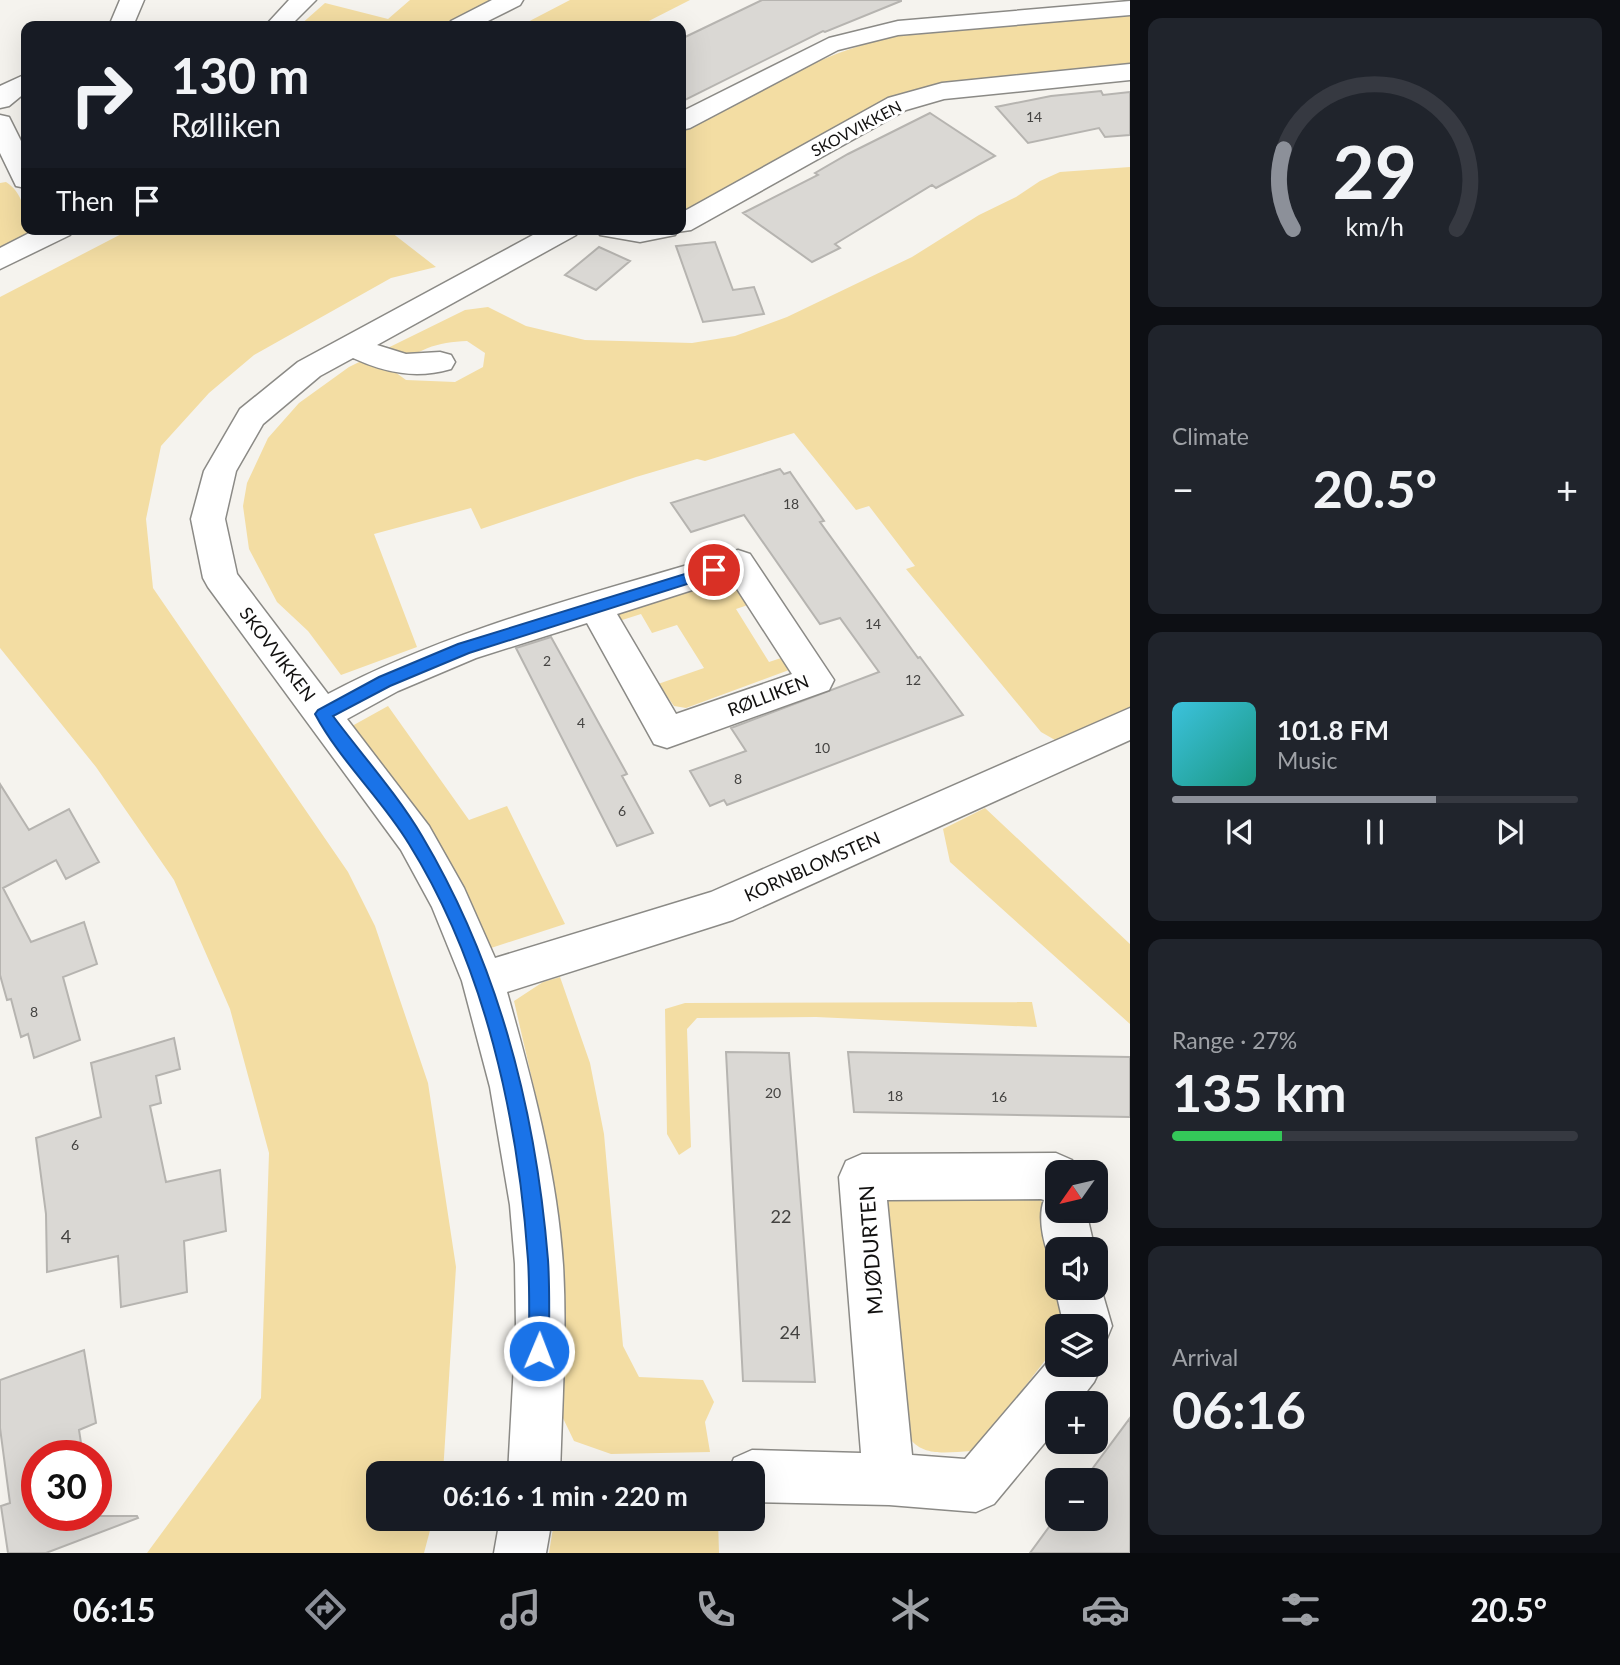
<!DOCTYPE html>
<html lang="en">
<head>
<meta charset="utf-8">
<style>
  body { margin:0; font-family:Lato,sans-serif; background:#20242c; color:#f1f3f6; height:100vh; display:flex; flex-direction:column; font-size:26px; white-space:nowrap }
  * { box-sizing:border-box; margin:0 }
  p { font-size:23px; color:#9ea1a6 }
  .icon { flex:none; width:38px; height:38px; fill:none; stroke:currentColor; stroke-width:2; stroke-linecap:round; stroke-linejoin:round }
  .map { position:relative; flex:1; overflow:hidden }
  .side { display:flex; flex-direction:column; gap:18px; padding:18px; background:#0d0f14; width:490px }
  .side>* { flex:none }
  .guide { position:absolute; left:21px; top:21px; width:665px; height:214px; border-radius:14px; box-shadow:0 7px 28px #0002; background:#171b24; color:#f1f3f6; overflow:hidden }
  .needle { width:46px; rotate:236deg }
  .tools { position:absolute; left:1045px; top:1160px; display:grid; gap:14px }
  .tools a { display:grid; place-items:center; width:63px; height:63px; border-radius:14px; background:#171b24; box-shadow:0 7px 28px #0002; font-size:35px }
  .speed { position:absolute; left:21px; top:1440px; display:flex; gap:14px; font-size:35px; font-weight:700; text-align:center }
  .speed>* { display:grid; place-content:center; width:91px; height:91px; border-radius:50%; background:#171b24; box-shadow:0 7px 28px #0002; line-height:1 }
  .speed .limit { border:10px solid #d22; background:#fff; color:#111 }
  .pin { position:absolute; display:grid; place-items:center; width:60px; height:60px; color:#fff; margin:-30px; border:4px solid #fff; border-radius:50%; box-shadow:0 2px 7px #0007 }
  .me { position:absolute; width:77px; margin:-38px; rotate:1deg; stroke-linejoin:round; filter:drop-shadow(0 0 5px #0008) }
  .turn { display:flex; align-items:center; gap:24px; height:147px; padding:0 35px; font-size:32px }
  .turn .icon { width:91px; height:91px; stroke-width:2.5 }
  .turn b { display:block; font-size:49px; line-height:60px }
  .then { display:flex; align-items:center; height:66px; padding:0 35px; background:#0003; gap:14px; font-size:26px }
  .big { font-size:52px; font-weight:700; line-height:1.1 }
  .side .tile { flex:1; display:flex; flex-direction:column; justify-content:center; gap:10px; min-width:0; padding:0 24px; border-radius:14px; background:#20242c }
  .side .dial { align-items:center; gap:0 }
  .dial svg { height:182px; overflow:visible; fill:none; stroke:#363941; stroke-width:7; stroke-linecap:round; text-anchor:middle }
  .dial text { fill:#f1f3f6; stroke:none }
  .song { display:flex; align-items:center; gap:21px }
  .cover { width:84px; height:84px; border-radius:10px; background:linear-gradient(135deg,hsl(190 70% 55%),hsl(170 70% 35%)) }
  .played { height:7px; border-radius:4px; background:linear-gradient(90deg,#8c9099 65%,#363941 65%) }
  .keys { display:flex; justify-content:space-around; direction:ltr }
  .heat { display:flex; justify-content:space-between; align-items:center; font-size:38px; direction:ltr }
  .charge { height:10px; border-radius:5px; background:linear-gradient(90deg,#34c759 27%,#363941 0) }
  .trip { position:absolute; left:366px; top:1461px; width:399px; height:70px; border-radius:14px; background:#171b24; box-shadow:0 7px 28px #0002; font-weight:700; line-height:70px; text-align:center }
  .tab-bar { display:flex; height:112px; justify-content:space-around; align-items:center; background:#090b0e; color:#9ea1a6 }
  .tab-bar .icon { width:49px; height:49px }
  .tab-bar .on { color:#8c9099 }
  .tab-bar b { font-size:32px; color:#f1f3f6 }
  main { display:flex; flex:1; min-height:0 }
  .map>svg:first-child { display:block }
</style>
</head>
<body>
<main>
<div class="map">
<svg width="1130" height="1553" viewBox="0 0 1130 1553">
  <rect width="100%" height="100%" fill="#f5f3ee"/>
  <!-- green -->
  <path fill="#f3dda3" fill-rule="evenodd" d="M410 0H494L442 26H299L325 3 388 19Z
    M570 0H690L639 26H520Z
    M1130 15V66L935 85 905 92 681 213V132C751 96 820 51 898 36Z
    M1130 167V713L1062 744 1041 732 906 569 915 566 869 506 856 510 794 433 705 461 697 459 636 477 481 529 471 508 374 534 417 647 341 675 308 631 277 602 249 549 243 506 247 483 268 438 299 403 349 367 465 310 488 307 526 326 585 340 692 343 735 336 787 317 912 257 979 215 1016 197 1040 181 1060 172ZM467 341 485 353 483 367 455 382 406 380 395 372C414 349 438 342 467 341Z
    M6 182C22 192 26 211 26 229H31L30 236 0 252V183Z
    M131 229H387L436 267 391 278 254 355 209 393 161 446 146 519 153 588 348 872 375 926 428 1083 456 1267 443 1473 378 1474V1519H433L424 1553H147L261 1398 269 1153 230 1009 174 880 96 767 0 648V297Z
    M731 573 757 602 736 609 769 662 793 654 795 662 789 670 686 708 674 706 658 684 704 668 677 625 652 633 641 614 619 621 617 617 621 607Z
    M388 706 469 820 507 806 565 924 488 949 438 843 352 726Z
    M985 808 1130 944V1024L950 862 943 829Z
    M560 977 590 1063 604 1134 623 1346 639 1377 703 1380 714 1402 705 1422 710 1452 611 1454 574 1441 561 1414 559 1249 549 1153 514 1001 543 982Z
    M1032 1002 1037 1027 816 1017 697 1018 687 1029 691 1147 679 1155 667 1134 665 1009 685 1003Z
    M1035 1193C1058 1217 1052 1257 1057 1288 1059 1302 1065 1313 1066 1326H1057V1345L985 1438 971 1451C948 1452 922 1458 908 1436L884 1197Z
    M558 1519H718L719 1553H549L554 1522Z"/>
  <!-- building -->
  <path fill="#dad8d4" stroke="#b6b4b0" stroke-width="2" d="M762 0H901V1L825 32 823 31 681 102V39Z
    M1101 91 1103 95 1130 92V135L1105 137 1099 128 1028 143 996 107 1051 96Z
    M930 113 995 156 936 188 932 185 835 244 840 248 812 262 743 213 818 175 815 173 848 154Z
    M715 242 733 290 754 287 764 314 703 322 676 246Z
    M599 247 630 261 596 290 565 275Z
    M780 469 784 474 790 472 824 521 820 522 918 658 920 657 963 715 727 805 724 800 710 806 690 771 746 751 731 728 879 672 840 618 820 624 744 515 691 532 671 503Z
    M551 637 627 774 622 776 653 833 617 846 516 648Z
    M0 784 29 830 69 809 99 862 66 879 56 860 3 888 31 942 84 922 97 964 63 977 80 1040 34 1058 28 1034 21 1037 11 999 7 1000 0 975Z
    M174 1038 180 1069 156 1076 161 1103 150 1106 166 1182 220 1170 226 1231 184 1241 187 1292 121 1307 118 1256 47 1272 46 1214 36 1138 101 1117 91 1063Z
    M726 1052 789 1053 815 1382 743 1381Z
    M848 1052 1130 1057V1117L854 1112Z
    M84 1350 96 1423 79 1430 83 1456H37V1516H137L138 1518 46 1553H8L1 1506 10 1503 0 1428V1380Z
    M1130 1418V1553H1030L1057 1516V1519H1096V1480H1084Z"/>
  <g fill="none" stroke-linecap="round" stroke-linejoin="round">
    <defs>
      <path id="minor" d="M120 0H144L133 26H109Z
        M289 0H316L290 26H265Z
        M492 0H523L520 5 478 26H448L451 21Z
        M1130 1V15L898 35 838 50 690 128 681 130V112L829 38 898 21Z
        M1130 64V80L944 99 906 110 691 230 677 232 675 235 640 242 600 235 596 229H681V213L888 98 942 83Z
        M26 74V92L9 106 0 108V86Z
        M0 115 9 117 26 151V188L16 186 0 153Z
        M37 229H74L70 235 0 269V248Z
        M544 229H580L576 235 377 345 406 354 440 352 451 355 455 362 451 369C416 379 386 373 353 358L320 376 263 424 236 471 225 519 237 574 328 694C456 626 600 592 738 550L750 554 834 680 829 690 667 748 654 744 587 623 476 658 398 691 347 719 429 826 464 888 495 958 711 892 1130 708V740L733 920 507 992C532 1081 557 1172 563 1265 567 1334 562 1404 560 1474H508L516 1327 515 1264 510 1205 490 1087 462 981 432 907 401 850 208 587 203 578 191 519 204 471 240 409 298 362ZM730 578 792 674 676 714 617 614Z
        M1056 1153 1072 1160 1077 1172H1057V1211H1086L1095 1250H1057V1268C1044 1254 1037 1218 1044 1200L1041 1199 887 1200 912 1455 965 1459 1057 1351V1365H1096V1350L1102 1365 1094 1382 1077 1404H1057V1428L994 1504 976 1512 889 1505 752 1502V1474H727L734 1458 752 1450 861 1453 839 1177 846 1161 862 1154Z
        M1096 1271 1112 1326 1105 1343 1096 1347V1326H1064L1055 1288 1057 1283V1288H1096Z
        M500 1519H552L546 1553H494Z"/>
    </defs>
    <!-- minor casing -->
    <use href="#minor" stroke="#8b8a86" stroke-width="3"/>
    <!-- minor -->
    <use href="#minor" fill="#fff" fill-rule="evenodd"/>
  </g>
  <!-- route -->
  <path fill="#1a73e8" stroke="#114b97" stroke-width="2" d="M714 565 719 566 722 570 719 574 469 653 390 686 333 716C362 755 397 794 422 836 498 964 536 1112 548 1260 550 1290 549 1321 549 1351L546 1358 539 1361 532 1358 529 1351C529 1321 530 1290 528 1260 518 1118 485 966 409 844 382 799 340 761 315 714L318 710 379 677 458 644Z"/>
  <g text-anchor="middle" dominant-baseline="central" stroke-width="6" stroke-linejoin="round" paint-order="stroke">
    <!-- number labels -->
    <g font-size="14" fill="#444341">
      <text x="1034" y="116">14</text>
      <text x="791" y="503">18</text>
      <text x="873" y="623">14</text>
      <text x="547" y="660">2</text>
      <text x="913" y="679">12</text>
      <text x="581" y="722">4</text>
      <text x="822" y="747">10</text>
      <text x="738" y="778">8</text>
      <text x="622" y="810">6</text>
      <text x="34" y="1011">8</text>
      <text x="773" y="1092">20</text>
      <text x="895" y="1095">18</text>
      <text x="999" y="1096">16</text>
      <text x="75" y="1144">6</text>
    </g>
    <!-- far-street labels -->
    <g font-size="16" fill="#121110" stroke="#fff">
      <text transform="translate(856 128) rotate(-28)">SKOVVIKKEN</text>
    </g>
    <!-- street labels -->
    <g font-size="18" fill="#121110" stroke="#fff">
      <text transform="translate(278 654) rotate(53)">SKOVVIKKEN</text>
      <text transform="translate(768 695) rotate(-21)">RØLLIKEN</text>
      <text transform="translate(812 866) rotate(-24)">KORNBLOMSTEN</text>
    </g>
    <!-- near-number labels -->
    <g font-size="18" fill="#444341">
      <text x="781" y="1216">22</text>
      <text x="66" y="1236">4</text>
      <text x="790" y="1332">24</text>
    </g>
    <!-- near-street labels -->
    <g font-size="21" fill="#121110" stroke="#fff">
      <text transform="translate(870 1250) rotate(-94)">MJØDURTEN</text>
    </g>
  </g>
</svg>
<div class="tools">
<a><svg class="needle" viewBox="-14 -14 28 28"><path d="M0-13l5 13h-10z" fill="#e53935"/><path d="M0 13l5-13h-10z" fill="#9ea1a6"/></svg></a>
<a><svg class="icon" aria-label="sound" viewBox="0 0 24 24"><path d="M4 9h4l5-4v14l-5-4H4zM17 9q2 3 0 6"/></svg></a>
<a><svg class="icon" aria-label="layers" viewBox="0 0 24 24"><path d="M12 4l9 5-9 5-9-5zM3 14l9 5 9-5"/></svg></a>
<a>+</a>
<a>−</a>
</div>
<div class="speed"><div class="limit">30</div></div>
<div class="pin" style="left:714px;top:570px;background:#d93025"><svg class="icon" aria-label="arrive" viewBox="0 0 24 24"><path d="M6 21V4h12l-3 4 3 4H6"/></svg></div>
<svg class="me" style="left:539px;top:1351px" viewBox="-20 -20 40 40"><circle r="17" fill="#1a73e8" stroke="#fff" stroke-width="3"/><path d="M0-11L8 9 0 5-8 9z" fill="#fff"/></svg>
<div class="trip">06:16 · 1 min · 220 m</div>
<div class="guide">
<div class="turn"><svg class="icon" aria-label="right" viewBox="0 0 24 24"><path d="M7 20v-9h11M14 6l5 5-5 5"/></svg><div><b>130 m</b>Rølliken</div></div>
<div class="then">Then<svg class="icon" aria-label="arrive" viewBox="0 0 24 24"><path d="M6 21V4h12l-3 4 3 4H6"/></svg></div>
</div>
</div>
<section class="side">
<div class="tile dial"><svg viewBox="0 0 100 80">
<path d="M14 69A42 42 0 1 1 86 69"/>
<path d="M14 69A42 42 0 0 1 10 34" stroke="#8c9099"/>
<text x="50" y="56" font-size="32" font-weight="700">29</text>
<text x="50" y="72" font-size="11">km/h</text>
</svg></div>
<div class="tile"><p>Climate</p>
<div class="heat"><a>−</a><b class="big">20.5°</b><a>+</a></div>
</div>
<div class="tile">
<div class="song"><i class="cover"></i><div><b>101.8 FM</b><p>Music</p></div></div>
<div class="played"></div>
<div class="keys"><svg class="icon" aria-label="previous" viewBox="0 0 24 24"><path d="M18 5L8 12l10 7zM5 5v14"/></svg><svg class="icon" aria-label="pause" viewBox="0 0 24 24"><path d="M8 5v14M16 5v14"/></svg><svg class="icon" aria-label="next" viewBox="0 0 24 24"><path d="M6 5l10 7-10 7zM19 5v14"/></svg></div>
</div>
<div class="tile"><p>Range · 27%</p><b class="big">135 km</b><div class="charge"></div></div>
<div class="tile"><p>Arrival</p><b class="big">06:16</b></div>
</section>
</main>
<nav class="tab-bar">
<b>06:15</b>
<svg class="icon on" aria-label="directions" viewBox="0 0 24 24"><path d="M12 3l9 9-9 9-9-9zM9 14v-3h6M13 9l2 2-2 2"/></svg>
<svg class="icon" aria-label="music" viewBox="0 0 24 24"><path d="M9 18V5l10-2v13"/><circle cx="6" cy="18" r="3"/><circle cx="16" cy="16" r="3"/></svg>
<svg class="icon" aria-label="phone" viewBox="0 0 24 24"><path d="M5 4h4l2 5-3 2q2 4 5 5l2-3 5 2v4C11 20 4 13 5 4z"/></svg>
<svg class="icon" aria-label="climate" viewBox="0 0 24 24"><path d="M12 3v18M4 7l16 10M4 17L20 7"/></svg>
<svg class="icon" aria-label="car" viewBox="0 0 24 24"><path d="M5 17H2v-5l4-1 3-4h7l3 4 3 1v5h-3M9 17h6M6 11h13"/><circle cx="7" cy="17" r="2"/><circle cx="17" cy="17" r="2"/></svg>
<svg class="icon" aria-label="filters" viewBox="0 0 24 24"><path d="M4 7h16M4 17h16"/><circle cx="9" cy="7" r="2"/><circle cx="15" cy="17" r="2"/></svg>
<b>20.5°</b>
</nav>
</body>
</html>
